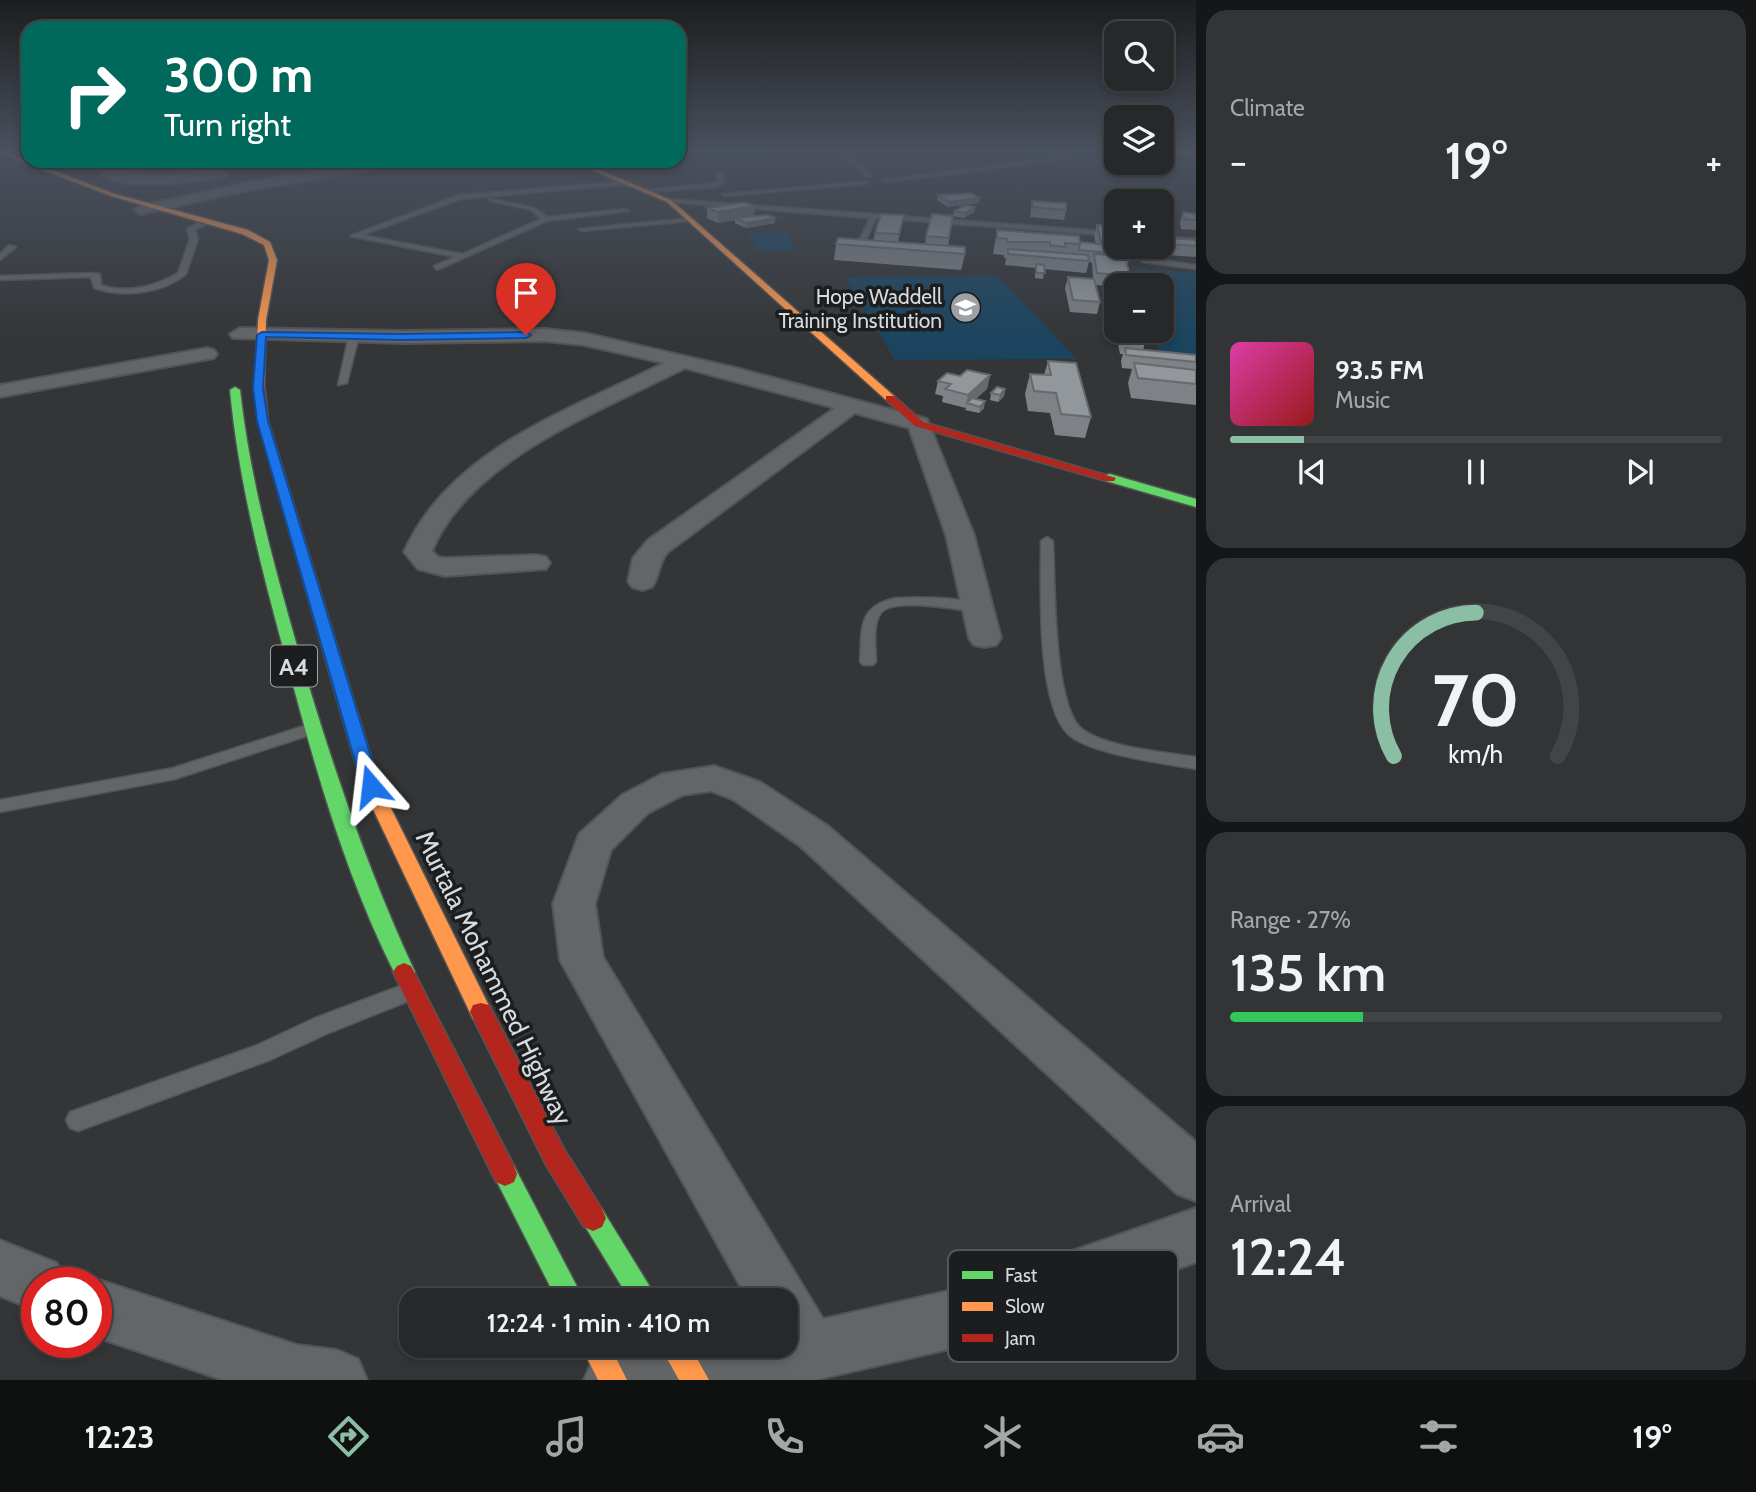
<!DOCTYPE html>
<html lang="en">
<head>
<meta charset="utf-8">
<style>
  body { margin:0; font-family:Cabin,sans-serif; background:#323435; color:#f1f3f6; height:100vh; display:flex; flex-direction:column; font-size:26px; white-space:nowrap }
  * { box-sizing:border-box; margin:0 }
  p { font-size:23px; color:#a4a6a8 }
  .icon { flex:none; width:38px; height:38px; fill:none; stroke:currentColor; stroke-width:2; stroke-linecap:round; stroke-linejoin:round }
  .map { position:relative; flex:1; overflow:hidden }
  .side { display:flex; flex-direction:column; gap:10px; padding:10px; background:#151617; width:560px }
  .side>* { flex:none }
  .top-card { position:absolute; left:21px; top:21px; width:665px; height:147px; border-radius:21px; box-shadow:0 4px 10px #0003,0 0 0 2px #424446; background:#00695c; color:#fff; overflow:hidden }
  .tools { position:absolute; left:1104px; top:21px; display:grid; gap:14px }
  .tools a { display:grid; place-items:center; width:70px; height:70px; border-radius:14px; background:#262829; box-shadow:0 4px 10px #0003,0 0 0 2px #424446; font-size:35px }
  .speed { position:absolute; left:21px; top:1267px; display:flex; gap:14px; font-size:35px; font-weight:700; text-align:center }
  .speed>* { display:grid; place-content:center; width:91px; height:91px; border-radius:50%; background:#262829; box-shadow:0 4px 10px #0003,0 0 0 2px #424446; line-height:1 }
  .speed .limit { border:10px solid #d22; background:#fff; color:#111 }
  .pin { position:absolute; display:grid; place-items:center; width:60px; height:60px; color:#fff; margin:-72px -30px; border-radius:50% 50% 50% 0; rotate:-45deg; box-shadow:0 0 7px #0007 }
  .pin .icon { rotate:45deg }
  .me { position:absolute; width:77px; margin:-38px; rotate:343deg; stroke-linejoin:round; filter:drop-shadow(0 0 5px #0008) }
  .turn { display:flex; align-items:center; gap:24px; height:147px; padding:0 28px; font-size:32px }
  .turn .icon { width:91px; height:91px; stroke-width:2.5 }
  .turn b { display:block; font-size:49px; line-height:60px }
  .big { font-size:52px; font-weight:600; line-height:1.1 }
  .side .widget { flex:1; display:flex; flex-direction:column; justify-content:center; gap:10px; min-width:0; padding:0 24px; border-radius:21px; background:#323435 }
  .side .dial { align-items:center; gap:0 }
  .dial svg { height:182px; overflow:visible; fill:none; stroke:#424446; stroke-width:7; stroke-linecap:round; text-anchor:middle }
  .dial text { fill:#f1f3f6; stroke:none }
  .song { display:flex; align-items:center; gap:21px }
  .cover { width:84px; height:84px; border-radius:10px; background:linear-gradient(135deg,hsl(320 70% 55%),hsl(0 70% 35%)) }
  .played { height:7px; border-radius:4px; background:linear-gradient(90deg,#8abfa5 15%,#424446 15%) }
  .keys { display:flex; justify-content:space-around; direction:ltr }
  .heat { display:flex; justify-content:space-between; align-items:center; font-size:38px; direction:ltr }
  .charge { height:10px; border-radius:5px; background:linear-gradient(90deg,#34c759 27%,#424446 0) }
  .trip { position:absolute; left:399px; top:1288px; width:399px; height:70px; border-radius:21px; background:#262829; box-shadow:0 4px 10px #0003,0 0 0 2px #424446; font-weight:600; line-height:70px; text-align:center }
  .menu { display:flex; height:112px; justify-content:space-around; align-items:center; background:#0f1010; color:#a4a6a8 }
  .menu .icon { width:49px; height:49px }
  .menu .on { color:#8abfa5 }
  .menu b { font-size:32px; color:#f1f3f6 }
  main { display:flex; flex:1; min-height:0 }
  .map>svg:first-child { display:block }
</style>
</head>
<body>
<main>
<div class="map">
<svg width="1196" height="1380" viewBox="0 0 1196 1380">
  <rect width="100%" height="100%" fill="#333537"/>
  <!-- green -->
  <path fill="#1b445f" d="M749 233H787L795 251 756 250Z
    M1137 268 1196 273V359L1159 356 1153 331H1162V285H1142Z
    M998 276 1077 359 895 360 845 277Z"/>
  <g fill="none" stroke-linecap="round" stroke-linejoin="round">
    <defs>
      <path id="lane" d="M832 150C846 150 866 164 871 176L866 177 862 170Z
        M1041 150H1052L1075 158 886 182 883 180 1063 157Z
        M45 161H68L31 166 28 164Z
        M720 173 723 175 724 183 716 187 647 192 644 190 715 183 718 182 717 175Z
        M630 181 632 184 460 199 362 235 462 254 541 219 531 210 488 200V198L535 208 547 217 626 209 629 211 547 221 437 270 434 266 455 257 350 236 459 195Z
        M868 181 866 184 725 196 722 194Z
        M669 199 1116 232V236L876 218 863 248 859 250 855 248 870 218 667 202Z
        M692 218 690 221 582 231 578 229Z
        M198 223 205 225 195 230 198 239 186 274C162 294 123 298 94 288L91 277 0 280V276L91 273 100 274 101 285C126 294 156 286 178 273L190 239 187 229Z
        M1162 236 1196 239V243L1162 240Z
        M9 245 16 247 0 260V254Z
        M1134 247H1142L1148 258 1196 265V269L1142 262Z
        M354 333 359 336 347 383 338 385 349 336Z
        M1047 537 1053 541C1055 579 1053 706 1082 729 1107 748 1165 752 1196 757V769C1167 764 1088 754 1068 734 1036 703 1041 586 1041 541Z
        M896 598C915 597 972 596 985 608L978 612C959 610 894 597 881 613 872 625 876 648 876 662L873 665H863L860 662C862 629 857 606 896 598Z
        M313 723 321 728 319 732 175 779 0 812V800L173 768Z
        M408 983 416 986 419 992 416 998 331 1032 270 1060 78 1131 70 1128 66 1120 70 1112 255 1046 315 1018Z"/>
      <path id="street" d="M376 161H405L399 165 249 190 141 214 134 210 141 206 249 182Z
        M222 169 228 173 227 176C202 182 121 191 102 175L108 171 165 175Z
        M240 328 402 331 545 329 584 333 736 368 927 419 974 535 1001 638 996 645 985 647 974 645 969 638 946 535 909 428 855 413 668 552C658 563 660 576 652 587L642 590 632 587 628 581 633 558 648 540 835 408 685 368C601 411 470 459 432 551L438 557 445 558 536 555 546 557 550 563 546 569 445 576 418 569 404 552C450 449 569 410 664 363L584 345 545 341 402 343 233 338 230 334Z
        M207 348 214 350 217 354 214 358 0 397V385Z
        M714 766 760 782 828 826 1196 1142V1201L1177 1194 800 846 734 800 711 791 683 795 648 813 611 850 595 904 603 957 823 1319 975 1285 1196 1208V1262L975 1343 815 1380H584L593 1359C641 1339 732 1346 786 1346V1300H748L560 960 553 904 579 834 622 795 662 774Z
        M0 1240 57 1263 65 1283H37V1311L0 1296Z
        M96 1279 297 1345 337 1350 358 1359 367 1380H223L96 1337V1283H87Z"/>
      <path id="fast" d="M235 387 240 390C250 480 274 566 299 653 331 762 367 869 415 972L411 978 404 981 397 978C347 880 316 772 288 666 263 575 239 485 230 390Z
        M1110 474 1196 499V507L1106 481V475Z
        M505 1162 514 1166 584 1300H557L493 1174 496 1166Z
        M593 1205 602 1209 658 1300H630L580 1218 584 1209Z"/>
      <path id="slow" d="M0 150 115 194 248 230 270 242 277 260 266 320 264 393 255 391 258 320 269 260 264 245 242 234 111 196 0 154Z
        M1177 150 1196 154V158L1164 150Z
        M570 161H578L671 200 894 396V400H886L667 202Z
        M340 677 348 682 380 786 492 1012 489 1019 481 1021 473 1019 362 786 332 682Z
        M581 1346H610L627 1380H598Z
        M660 1346H690L709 1380H679Z"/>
      <path id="jam" d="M260 388 265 391 268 421 348 682 346 685 340 687 332 682 258 421 255 391Z
        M886 396H894L923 422 1116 478 1114 481H1106L915 426 886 400Z
        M404 963 411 966 514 1166 517 1174 514 1182 505 1186 496 1182 393 972 397 966Z
        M481 1003 489 1005 564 1149 602 1209 606 1218 602 1227 593 1231 584 1227 546 1165 470 1012 473 1005Z"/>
    </defs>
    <!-- lane casing -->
    <use href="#lane" stroke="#515354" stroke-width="3"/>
    <!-- street casing -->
    <use href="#street" stroke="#515354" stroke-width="4"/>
    <!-- fast casing -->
    <use href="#fast" stroke="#515354" stroke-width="3"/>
    <!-- slow casing -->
    <use href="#slow" stroke="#515354" stroke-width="3"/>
    <!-- jam casing -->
    <use href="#jam" stroke="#515354" stroke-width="3"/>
    <!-- lane -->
    <use href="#lane" fill="#646566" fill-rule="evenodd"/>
    <!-- street -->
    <use href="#street" fill="#646566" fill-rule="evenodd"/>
    <!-- fast -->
    <use href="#fast" fill="#63d668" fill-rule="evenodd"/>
    <!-- slow -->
    <use href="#slow" fill="#ff974d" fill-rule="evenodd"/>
    <!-- jam -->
    <use href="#jam" fill="#b3261e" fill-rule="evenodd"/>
  </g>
  <!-- wall -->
  <path fill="#7e8286" d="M938 195 979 203 948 207 937 200Z
    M1032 201 1066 210 1064 220 1030 217Z
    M755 206 754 216 775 218V223L746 228 735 223V220L718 223 707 218V208Z
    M1107 206 1116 207V223L1104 222V216Z
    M975 207 974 212 964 218 953 216 948 246 965 254 961 270 834 260 836 244 873 241 875 233 904 215 898 242 925 244 926 236 953 216 954 211Z
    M1183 212 1196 214V230L1181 229 1180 222Z
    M1097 225 1116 227V247H1134L1127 266 1130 276 1128 283 1116 285V328L1107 291 1108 286 1096 285 1100 302 1097 314 1070 312 1065 288 1068 277 1093 279 1092 263 1089 262 1086 273 1044 269 1043 279 1035 278V268L1005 265 1006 258H1004V255L993 254 997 230 1096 244 1094 236Z
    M1169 238 1196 240V257L1167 255 1165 248Z
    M1119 331H1141L1145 343 1143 350 1196 355V405L1131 398 1128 383 1132 369 1122 368 1121 361 1123 354H1120L1117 339Z
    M1048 361 1091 417 1085 438 1055 435 1050 413 1028 411 1025 394 1030 374 1044 375Z
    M990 375 987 389 975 399 984 408 979 413 965 410 966 408 942 402 943 396 935 394 938 381 960 376Z
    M1005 389 1004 396 998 402 990 400 991 393Z"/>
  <!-- shaded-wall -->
  <path fill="#666a6d" d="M980 198 979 203 948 207 949 202Z
    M755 206 754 216 735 218V220L718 223V212Z
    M975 207 974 212 964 218 965 213Z
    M904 215 901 231 896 250 899 234Z
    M775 218V223L746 228V223Z
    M990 375 987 389 970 404 967 403 965 408 968 395Z
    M1005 389 1004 396 998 402 1000 395Z
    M985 401 984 408 979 413 980 407Z"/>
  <!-- building -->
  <path fill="#92979c" stroke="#666a6d" stroke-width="2" d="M971 193 980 198 949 202 938 195Z
    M1032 201 1066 203V210L1032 207Z
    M744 202 755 206 718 212 707 208Z
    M965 205 975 207 965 213 954 211Z
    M1107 206 1116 207V213L1107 212Z
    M1183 212 1196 214V220L1184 219Z
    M881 214 904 215 899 234 875 233Z
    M932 214 953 216 949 238 926 236Z
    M768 215 775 218 746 223 735 218Z
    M1097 225 1116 227V244L1101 242Z
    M997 230 1079 236 1080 244 1065 243 1066 247 1050 245V242H1007V239L997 238Z
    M838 238 965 247V254L836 244Z
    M1169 238 1196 240V246L1170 244Z
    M1080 242 1116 246V247H1131L1132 255 1079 250Z
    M1008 249 1088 255 1089 261 1008 254Z
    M1094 254 1125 256 1130 276 1097 273Z
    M1036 264 1044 265 1045 273H1036Z
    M1068 277 1094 279 1100 302 1073 300Z
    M1110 279 1127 281 1129 285H1116V302Z
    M1121 331H1141L1145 343 1124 341Z
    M1125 348 1196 355V362L1126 355Z
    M1048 361 1076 363 1091 417 1061 414 1056 393 1034 391 1030 374 1051 375Z
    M1134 363 1196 370V384L1138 378Z
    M967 370 990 375 968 395 945 389 951 384 938 381 947 373 960 376Z
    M997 387 1005 389 1000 395 991 393Z
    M972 398 985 401 980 407 967 403Z"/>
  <!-- sky -->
  <linearGradient id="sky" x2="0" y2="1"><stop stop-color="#1c1d1e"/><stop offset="0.44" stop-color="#4a515e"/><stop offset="1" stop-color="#4a515e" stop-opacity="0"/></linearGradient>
  <rect width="1196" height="344" fill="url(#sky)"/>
  <!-- route -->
  <path fill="#1a73e8" stroke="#114b97" stroke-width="2" d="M262 332 402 334 526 332 531 335 526 338 402 340 266 337 263 388 268 421 380 786 371 792 362 786 257 421 253 388 257 335Z"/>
  <!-- icons -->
  <defs>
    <symbol id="university-disc" viewBox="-11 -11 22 22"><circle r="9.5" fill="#9ea1a3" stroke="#1b1d1e"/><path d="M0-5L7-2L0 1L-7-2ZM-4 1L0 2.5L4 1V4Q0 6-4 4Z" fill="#fff"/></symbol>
  </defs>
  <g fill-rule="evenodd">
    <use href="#university-disc" x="948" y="290" width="35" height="35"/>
  </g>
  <g text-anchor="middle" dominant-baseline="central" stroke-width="7" stroke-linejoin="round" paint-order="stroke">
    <!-- far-poi labels -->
    <g font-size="21" fill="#d8dbdd" stroke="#1b1d1e" text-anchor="end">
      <text x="942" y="296">Hope Waddell<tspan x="942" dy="24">Training Institution</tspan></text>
    </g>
    <!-- shield labels -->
    <rect fill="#1b1d1e" stroke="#9fa2a4" stroke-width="2" x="271" y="645.5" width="46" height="41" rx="5"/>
    <g font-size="24" font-weight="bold" fill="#d8dbdd">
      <text x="294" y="666">A4</text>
    </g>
    <!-- street labels -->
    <g font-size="26" fill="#d8dbdd" stroke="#1b1d1e">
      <text transform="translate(494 978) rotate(64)">Murtala Mohammed Highway</text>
    </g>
  </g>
  <!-- legend -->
  <rect x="948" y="1250" width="230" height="112" rx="10" fill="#1b1d1e" stroke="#545657" stroke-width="2"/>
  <rect x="962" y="1271" width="31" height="8" fill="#63d668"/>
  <rect x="962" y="1302" width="31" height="9" fill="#ff974d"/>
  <rect x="962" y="1334" width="31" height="8" fill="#b3261e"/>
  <g font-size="19" fill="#d8dbdd">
    <text x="1005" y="1282">Fast</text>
    <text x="1005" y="1313">Slow</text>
    <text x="1005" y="1345">Jam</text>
  </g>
</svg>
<div class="tools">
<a><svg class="icon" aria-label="search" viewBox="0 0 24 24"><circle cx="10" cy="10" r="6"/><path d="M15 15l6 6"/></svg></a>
<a><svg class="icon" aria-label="layers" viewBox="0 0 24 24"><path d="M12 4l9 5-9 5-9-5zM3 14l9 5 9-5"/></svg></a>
<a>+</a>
<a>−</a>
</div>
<div class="speed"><div class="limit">80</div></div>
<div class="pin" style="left:526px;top:335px;background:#d93025"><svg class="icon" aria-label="arrive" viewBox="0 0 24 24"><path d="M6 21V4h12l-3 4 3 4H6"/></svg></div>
<svg class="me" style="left:371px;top:786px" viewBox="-20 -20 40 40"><path d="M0-17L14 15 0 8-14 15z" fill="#1a73e8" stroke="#fff" stroke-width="4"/></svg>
<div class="trip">12:24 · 1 min · 410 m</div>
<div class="top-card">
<div class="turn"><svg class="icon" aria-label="right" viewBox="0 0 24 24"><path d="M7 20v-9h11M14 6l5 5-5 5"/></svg><div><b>300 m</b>Turn right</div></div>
</div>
</div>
<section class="side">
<div class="widget"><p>Climate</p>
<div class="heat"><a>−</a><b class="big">19°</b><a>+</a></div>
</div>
<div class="widget">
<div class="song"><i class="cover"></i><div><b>93.5 FM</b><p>Music</p></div></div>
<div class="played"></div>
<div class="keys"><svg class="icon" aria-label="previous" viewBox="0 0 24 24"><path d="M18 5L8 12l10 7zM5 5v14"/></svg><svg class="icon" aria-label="pause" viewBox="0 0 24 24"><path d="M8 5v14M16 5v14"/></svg><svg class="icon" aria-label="next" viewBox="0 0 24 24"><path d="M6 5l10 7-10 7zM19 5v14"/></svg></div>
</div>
<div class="widget dial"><svg viewBox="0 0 100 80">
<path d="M14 69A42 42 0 1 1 86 69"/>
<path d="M14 69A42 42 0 0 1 50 6" stroke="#8abfa5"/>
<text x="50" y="56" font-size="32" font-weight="700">70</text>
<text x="50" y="72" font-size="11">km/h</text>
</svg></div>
<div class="widget"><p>Range · 27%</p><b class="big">135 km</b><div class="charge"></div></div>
<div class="widget"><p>Arrival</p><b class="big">12:24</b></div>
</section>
</main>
<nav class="menu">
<b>12:23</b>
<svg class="icon on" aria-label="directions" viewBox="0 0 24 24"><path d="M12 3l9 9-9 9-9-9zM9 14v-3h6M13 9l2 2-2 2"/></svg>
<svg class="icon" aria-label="music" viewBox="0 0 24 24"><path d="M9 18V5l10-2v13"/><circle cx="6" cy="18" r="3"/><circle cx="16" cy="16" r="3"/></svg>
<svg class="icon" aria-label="phone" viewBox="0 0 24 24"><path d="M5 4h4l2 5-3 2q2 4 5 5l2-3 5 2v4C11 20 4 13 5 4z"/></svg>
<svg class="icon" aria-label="climate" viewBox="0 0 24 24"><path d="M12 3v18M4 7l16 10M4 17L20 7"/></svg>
<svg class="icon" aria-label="car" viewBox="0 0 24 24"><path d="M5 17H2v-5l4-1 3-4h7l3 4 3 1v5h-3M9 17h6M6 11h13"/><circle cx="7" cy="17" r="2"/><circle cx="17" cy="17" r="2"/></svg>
<svg class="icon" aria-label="filters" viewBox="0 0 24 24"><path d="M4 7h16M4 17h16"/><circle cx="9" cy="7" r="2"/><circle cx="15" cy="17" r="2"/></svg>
<b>19°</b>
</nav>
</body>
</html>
